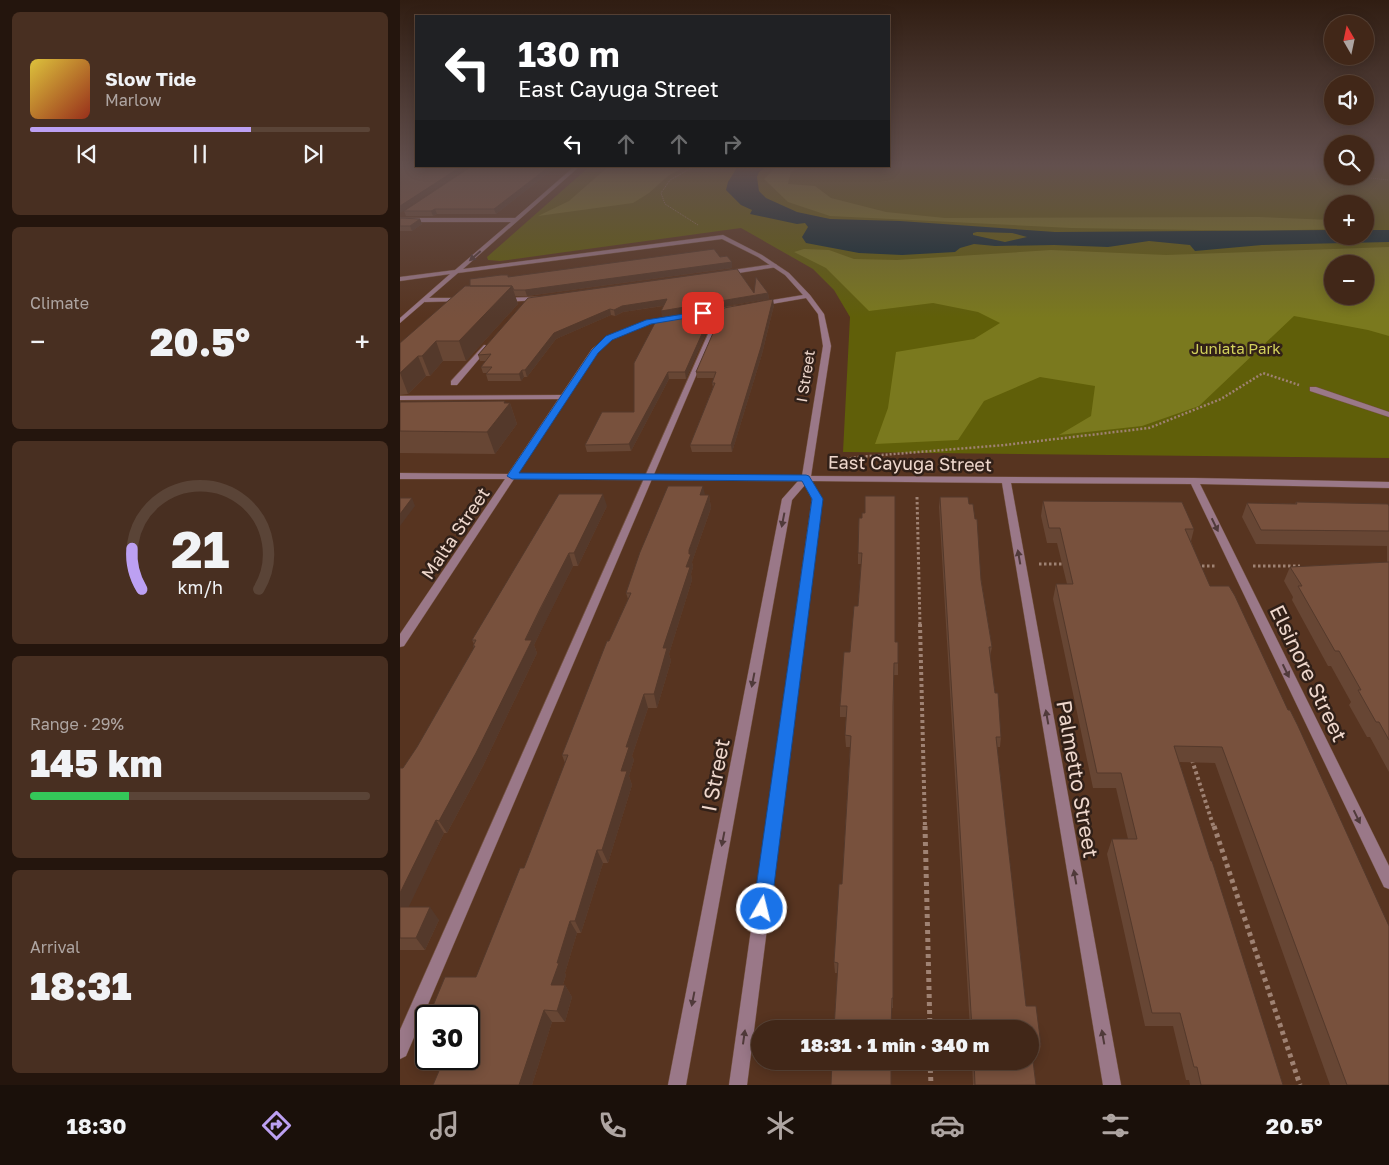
<!DOCTYPE html>
<html lang="en">
<head>
<meta charset="utf-8">
<style>
  body { margin:0; font-family:"Golos Text",sans-serif; background:#482f21; color:#f1f3f6; height:100vh; display:flex; flex-direction:column; font-size:19px; white-space:nowrap }
  * { box-sizing:border-box; margin:0 }
  p { font-size:16px; color:#aea5a2 }
  .icon { flex:none; width:28px; height:28px; fill:none; stroke:currentColor; stroke-width:2; stroke-linecap:round; stroke-linejoin:round }
  .map { position:relative; flex:1; overflow:hidden }
  .sheet { display:flex; flex-direction:column; gap:12px; padding:12px; background:#24150d; width:400px }
  .sheet>* { flex:none }
  .hud { position:absolute; left:15px; top:15px; width:475px; height:152px; border-radius:0px; box-shadow:0 2px 12px #0003,0 0 0 1px #5a4437; background:#202124; color:#fff; overflow:hidden }
  .needle { width:32px; rotate:351deg }
  .fabs { position:absolute; left:924px; top:15px; display:grid; gap:10px }
  .fabs a { display:grid; place-items:center; width:50px; height:50px; border-radius:50%; background:#412718; box-shadow:0 2px 12px #0003,0 0 0 1px #5a4437; font-size:25px }
  .speed { position:absolute; left:15px; top:1005px; display:flex; gap:10px; font-size:25px; font-weight:700; text-align:center }
  .speed>* { display:grid; place-content:center; width:65px; height:65px; border-radius:50%; background:#412718; box-shadow:0 2px 12px #0003,0 0 0 1px #5a4437; line-height:1 }
  .speed .limit { border:2px solid #111; border-radius:8px; background:#fff; color:#111 }
  .pin { position:absolute; display:grid; place-items:center; width:42px; height:42px; color:#fff; margin:-21px; border-radius:10px; box-shadow:0 2px 8px #0006 }
  .me { position:absolute; width:55px; margin:-28px; rotate:8deg; stroke-linejoin:round; filter:drop-shadow(0 0 4px #0008) }
  .turn { display:flex; align-items:center; gap:18px; height:105px; padding:0 20px; font-size:22px }
  .turn .icon { width:65px; height:65px; stroke-width:2.5 }
  .turn b { display:block; font-size:35px; line-height:42px }
  .lanes { display:flex; align-items:center; height:48px; padding:0 20px; background:#0003; justify-content:center; gap:25px; direction:ltr }
  .lanes .off { opacity:.35 }
  .big { font-size:38px; font-weight:800; line-height:1.1 }
  .sheet .card { flex:1; display:flex; flex-direction:column; justify-content:center; gap:8px; min-width:0; padding:0 18px; border-radius:8px; background:#482f21 }
  .sheet .dial { align-items:center; gap:0 }
  .dial svg { height:130px; overflow:visible; fill:none; stroke:#5a4437; stroke-width:7; stroke-linecap:round; text-anchor:middle }
  .dial text { fill:#f1f3f6; stroke:none }
  .song { display:flex; align-items:center; gap:15px }
  .cover { width:60px; height:60px; border-radius:8px; background:linear-gradient(135deg,hsl(50 70% 55%),hsl(10 70% 35%)) }
  .played { height:5px; border-radius:2px; background:linear-gradient(90deg,#bca0f2 65%,#5a4437 65%) }
  .keys { display:flex; justify-content:space-around; direction:ltr }
  .heat { display:flex; justify-content:space-between; align-items:center; font-size:28px; direction:ltr }
  .charge { height:8px; border-radius:4px; background:linear-gradient(90deg,#34c759 29%,#5a4437 0) }
  .trip { position:absolute; left:351px; top:1020px; width:288px; height:50px; border-radius:25px; background:#412718; box-shadow:0 2px 12px #0003,0 0 0 1px #5a4437; font-weight:800; line-height:50px; text-align:center }
  .menu { display:flex; height:80px; justify-content:space-around; align-items:center; background:#1a100a; color:#aea5a2 }
  .menu .icon { width:35px; height:35px }
  .menu .on { color:#bca0f2 }
  .menu b { font-size:22px; color:#f1f3f6 }
  main { display:flex; flex:1; min-height:0 }
  .map>svg:first-child { display:block }
</style>
</head>
<body>
<main>
<section class="sheet">
<div class="card">
<div class="song"><i class="cover"></i><div><b>Slow Tide</b><p>Marlow</p></div></div>
<div class="played"></div>
<div class="keys"><svg class="icon" aria-label="previous" viewBox="0 0 24 24"><path d="M18 5L8 12l10 7zM5 5v14"/></svg><svg class="icon" aria-label="pause" viewBox="0 0 24 24"><path d="M8 5v14M16 5v14"/></svg><svg class="icon" aria-label="next" viewBox="0 0 24 24"><path d="M6 5l10 7-10 7zM19 5v14"/></svg></div>
</div>
<div class="card"><p>Climate</p>
<div class="heat"><a>−</a><b class="big">20.5°</b><a>+</a></div>
</div>
<div class="card dial"><svg viewBox="0 0 100 80">
<path d="M14 69A42 42 0 1 1 86 69"/>
<path d="M14 69A42 42 0 0 1 8 44" stroke="#bca0f2"/>
<text x="50" y="56" font-size="32" font-weight="700">21</text>
<text x="50" y="72" font-size="11">km/h</text>
</svg></div>
<div class="card"><p>Range · 29%</p><b class="big">145 km</b><div class="charge"></div></div>
<div class="card"><p>Arrival</p><b class="big">18:31</b></div>
</section>
<div class="map">
<svg width="989" height="1085" viewBox="0 0 989 1085">
  <rect width="100%" height="100%" fill="#573420"/>
  <!-- green -->
  <path fill="#605f09" fill-rule="evenodd" d="M190 166H932V176H965V166H989V458L443 452 450 317 434 290 413 269 341 228 100 261 88 260 87 257ZM932 204H965V236H932ZM932 264H965V296H932Z"/>
  <!-- forest -->
  <path fill="#7a791e" fill-rule="evenodd" d="M209 166H286L268 176 249 193 233 203 138 216 169 201Z
    M377 166H411L391 171 388 184 415 186 431 198 486 212 545 218 859 217 932 220V229L863 231 671 228 430 216 388 202 364 179Z
    M989 247V336L968 330 894 316 799 406 742 426 659 435 691 416 695 386 640 377 584 401 558 440 475 444 488 408 496 352 574 339 600 323 578 312 533 303 469 311 426 268 394 252 404 249 429 250 454 259 497 260 651 250 766 255ZM932 264H965V296H932Z"/>
  <!-- water -->
  <path fill="#082835" fill-rule="evenodd" d="M338 166H368L359 172 357 177 359 191 366 198 397 212 430 219 500 221 655 232 932 230V236H965V230H989V242L862 245 795 251 790 245 749 241 708 247 654 245 595 246 574 244 560 248 555 252 502 255 459 253 406 243 402 237 408 227 405 223 397 224 350 214 352 210 341 205 326 190 328 182ZM577 232 612 233 627 237 605 242 573 235V233Z"/>
  <g fill="none" stroke-linecap="round" stroke-linejoin="round">
    <defs>
      <path id="lane" d="M375 264 377 265V267L326 275 323 273 326 271Z
        M138 297 141 299 140 300 103 302 100 300 103 298Z
        M61 298 63 299V301L25 302 22 300 25 298Z
        M319 309 324 310 6 1056 0 1059V1030Z
        M84 345 90 346 57 385H51V381Z
        M910 387H916L989 412V417L910 391Z
        M164 395H167V399L0 400V396Z"/>
      <path id="street" d="M175 166H180L63 269 323 235 362 255 389 273 410 295 424 314 431 346 411 476 794 478 989 482V488L800 484 989 866V889L984 887 791 484 611 483 721 1085H703L602 483 412 481 422 499 347 1085H329L412 499 405 485 392 500 286 1085H268L382 499 398 481 114 479 4 646 0 647V634L105 479H0V473L108 474 192 349 207 337 247 321 269 317 272 319 271 320 250 324 211 339 198 352 117 474 402 476 423 346 418 314 406 298 360 306 357 304 360 302 403 295 385 275 358 257 322 239 58 273 0 323V318L50 274 0 281V277L55 270 111 222H0V218H115Z
        M336 306 339 308 338 309 301 315 298 313 301 311Z"/>
    </defs>
    <!-- lane casing -->
    <use href="#lane" stroke="#72513f" stroke-width="1"/>
    <!-- street casing -->
    <use href="#street" stroke="#72513f" stroke-width="1"/>
    <!-- path-far4 -->
    <path stroke="#9f8273" stroke-width="1" stroke-dasharray="1 1" stroke-linecap="butt" d="M295 166 270 180 261 193 265 204 298 225
      M951 176 989 180"/>
    <!-- path-far3 -->
    <path stroke="#9f8273" stroke-width="2.5" stroke-dasharray="2 2" stroke-linecap="butt" d="M442 460 457 457 605 445 749 428 821 399 863 373 899 385"/>
    <!-- path-far2 -->
    <path stroke="#9f8273" stroke-width="3" stroke-dasharray="2.5 2.5" stroke-linecap="butt" d="M517 497 520 625
      M639 564H666
      M797 566H816
      M853 566H900"/>
    <!-- path-far1 -->
    <path stroke="#9f8273" stroke-width="4" stroke-dasharray="3 3" stroke-linecap="butt" d="M520 624 525 828
      M792 760 814 828"/>
    <!-- path -->
    <path stroke="#9f8273" stroke-width="5" stroke-dasharray="4 4" stroke-linecap="butt" d="M525 826 530 1029
      M814 826 900 1085
      M530 1061 531 1085"/>
    <!-- lane -->
    <use href="#lane" fill="#9a7888" fill-rule="evenodd"/>
    <!-- street -->
    <use href="#street" fill="#9a7888" fill-rule="evenodd"/>
  </g>
  <!-- wall -->
  <path fill="#674634" d="M157 166 96 214H37L33 216H6L4 211Z
    M0 218 20 219 22 224 12 231H0Z
    M320 257 332 262V268L127 296H115L118 304 66 361H43L30 376H26L8 394 0 395V343L70 286 108 277Z
    M354 293H368L369 299 262 317 263 306 223 312 215 316 211 315 156 339 127 377H124L121 381H88L86 374 87 373H83L81 367 86 361H80L78 355 128 298Z
    M374 305 362 354 332 452H292L290 445 313 387 312 383 314 378H297L296 372Z
    M313 309 314 315 286 379H269L231 451 187 452 185 445 234 412Z
    M0 401 1 402 110 403 117 424 95 454 0 453Z
    M305 495H309L311 508 292 562 293 567 291 574 292 580 269 654 271 661 257 708H248L232 756 234 760 229 776 232 785 208 863H203L181 933H177L165 973 166 975 163 985H165L172 997 165 1022H152L132 1085H33L69 1016H39L32 1008 76 977 124 868 165 763 162 755 209 641 228 599 226 593Z
    M540 497 569 504 592 647 590 657 601 737 600 747H597L626 1006 641 1045 639 1053H632L636 1085H573L572 1061H630V1029H570L539 507Z
    M643 501 794 529 791 541 989 1085H930L815 763 779 762 883 1085H790L789 1080H786L773 1026H745L707 854 712 839H728L716 788H693L653 599 656 584H667L657 543H647L641 516Z
    M896 502 989 506V772L970 737H967L949 705 951 702 931 666H928L892 600 893 597 884 581 890 567 987 562V546L856 544 842 517 847 503 895 504Z
    M207 506 178 566H173L145 622 134 645 137 653 83 766 47 833H44L8 907 39 920 25 950H0V768H3L17 747 74 648 73 646 74 644 72 640Z
    M459 518 495 642H498V675H494V718L493 1008H492L437 973H435L434 962 442 884 450 747H446L445 735 446 717H440V706L458 606 461 564H458V553Z"/>
  <!-- shaded-wall -->
  <path fill="#54392b" d="M62 166H70L0 213V206Z
    M150 166H157L96 214 94 209Z
    M35 209 37 214 33 216 31 211Z
    M20 219 22 224 12 231 10 226Z
    M332 262V268L127 296 125 290Z
    M112 286 118 304 66 361 59 341Z
    M368 293 369 299 262 317 261 311Z
    M267 299 268 305 223 312 215 316 214 310 222 306Z
    M373 299 374 305 362 354 332 452 331 445Z
    M210 309 211 315 156 339 127 377 125 370 154 333Z
    M313 309 314 315 286 379 285 372Z
    M36 341 43 361 30 376 22 356Z
    M18 356 26 376 8 394 0 373Z
    M122 370 124 377 121 381 119 374Z
    M268 372 269 379 231 451 229 444Z
    M105 401 107 407 110 403 117 424 95 454 87 432Z
    M303 486 306 499 300 495Z
    M203 494 207 506 178 566 174 553Z
    M309 495 311 508 292 562 293 567 291 574 292 580 269 654 271 661 257 708 254 694 263 648 286 567 289 550Z
    M12 498 15 506 0 526V514Z
    M169 553 173 566 134 645 137 653 83 766 47 833 39 821 125 640Z
    M244 694 248 708 232 756 234 760 229 776 232 785 208 863 202 850 221 771 226 747Z
    M36 820 44 833 3 919 0 916V893Z
    M197 850 203 863 181 933 175 921Z
    M30 907 39 920 25 950 16 938Z
    M170 921 177 933 165 973 166 975 159 997 151 985 157 963Z
    M165 985 172 997 165 1022 157 1011Z
    M144 1010 152 1022 132 1085H119Z"/>
  <!-- building -->
  <path fill="#78513d" stroke="#54392b" d="M0 166H62L0 206Z
    M72 166H150L94 209H35L31 211H4Z
    M0 218 20 219 10 226H0Z
    M314 249 320 257 327 256 332 262 125 290H114L112 286H70V279L101 275H108V277Z
    M337 269 354 293 356 277 368 293 261 311 267 299 222 306 214 310 210 309 154 333 125 370H122L119 374H86L92 367H81L91 354 78 355 128 298Z
    M65 286H112L59 341H36L22 356H18L0 373V343Z
    M373 299 361 347 331 445H290L315 383H312L316 372H296L324 308Z
    M313 309 285 372H268L229 444 185 445 202 412H234V363L257 319Z
    M105 401 104 403H110L87 432 0 431V402Z
    M268 486H303L300 495H309L289 550V554H291L286 567H290L263 648H267L254 694H244L226 747H229L221 771H227L202 850H197L175 921H170L157 963H159L151 985H165L157 1011 144 1010 119 1085H33L44 1059H69V1016H61L64 1008H32L45 977H76L120 868H124L168 755H162L207 641H209L231 593H226L240 552Z
    M159 494H203L174 553H169L140 609 125 640H132L76 753 39 821 36 820 0 893V768H3L17 747 75 646H73L76 640H72Z
    M465 496H495V642H498V663H494L493 706V998H492L491 1029H434L438 963 434 962 439 884H442L451 736 445 735 447 706H440L444 652H450L454 606H458L462 553H458L459 518H462V513H465Z
    M540 497H568L569 504H573L575 519H577L581 580 592 647H589L595 693H598L601 737H596L626 1006H636L641 1045H631L636 1085H575L574 1061H630V1029H572Z
    M0 498H12L0 514Z
    M643 501 782 502 794 529H785L810 586H829L835 596 888 710H890L898 726 989 926V1085H947L822 747 774 746 811 861H812L883 1085H801L797 1067H794L780 1013H752L712 839H737L721 773H697L656 584H673L660 528H649Z
    M896 502 988 504 989 506V531L861 530 847 503 897 504Z
    M989 562V740L979 722H976L958 690H961L939 651H935L898 586H902L890 567Z
    M0 907H30L16 938H0Z
    M432 1061H491V1085H431Z"/>
  <!-- one-way arrows -->
  <defs><path id="oneway-solid" d="M-6-.8H1V-3.2L6.5 0L1 3.2V.8H-6Z" transform="scale(1.25)"/></defs>
  <g fill="#503a3a">
    <use href="#oneway-solid" transform="translate(75 256) rotate(139)"/>
    <use href="#oneway-solid" transform="translate(383 520) rotate(101)"/>
    <use href="#oneway-solid" transform="translate(815 525) rotate(64)"/>
    <use href="#oneway-solid" transform="translate(619 557) rotate(-100)"/>
    <use href="#oneway-solid" transform="translate(886 671) rotate(64)"/>
    <use href="#oneway-solid" transform="translate(353 680) rotate(101)"/>
    <use href="#oneway-solid" transform="translate(647 717) rotate(-100)"/>
    <use href="#oneway-solid" transform="translate(957 817) rotate(64)"/>
    <use href="#oneway-solid" transform="translate(323 839) rotate(101)"/>
    <use href="#oneway-solid" transform="translate(675 877) rotate(-100)"/>
    <use href="#oneway-solid" transform="translate(293 999) rotate(101)"/>
    <use href="#oneway-solid" transform="translate(344 1037) rotate(-82)"/>
    <use href="#oneway-solid" transform="translate(703 1037) rotate(-100)"/>
  </g>
  <!-- sky -->
  <linearGradient id="sky" x2="0" y2="1"><stop stop-color="#301d12"/><stop offset="0.52" stop-color="#63504e"/><stop offset="1" stop-color="#63504e" stop-opacity="0"/></linearGradient>
  <rect width="989" height="318" fill="url(#sky)"/>
  <!-- route -->
  <path fill="#1a73e8" stroke="#114b97" d="M303 311H305V315L251 324 212 340 198 353 119 473 406 475 409 476 423 499 371 909 368 915 362 918 355 915 353 909 412 499 402 481 112 479 107 476 192 350 206 336 246 320Z"/>
  <g text-anchor="middle" dominant-baseline="central" stroke-width="5" stroke-linejoin="round" paint-order="stroke">
    <!-- far-park labels -->
    <g font-size="15" fill="#d2d15c" stroke="#312018">
      <text x="836" y="348">Juniata Park</text>
    </g>
    <!-- far-street labels -->
    <g font-size="15" fill="#eed7cc" stroke="#312018">
      <text transform="translate(405 376) rotate(-81)">I Street</text>
    </g>
    <!-- street labels -->
    <g font-size="18" fill="#eed7cc" stroke="#312018">
      <text transform="translate(510 463) rotate(1)">East Cayuga Street</text>
      <text transform="translate(55 533) rotate(-56)">Malta Street</text>
    </g>
    <!-- near-street labels -->
    <g font-size="21" fill="#eed7cc" stroke="#312018">
      <text transform="translate(909 673) rotate(64)">Elsinore Street</text>
      <text transform="translate(315 775) rotate(-79)">I Street</text>
      <text transform="translate(678 779) rotate(80)">Palmetto Street</text>
    </g>
  </g>
</svg>
<div class="fabs">
<a><svg class="needle" viewBox="-14 -14 28 28"><path d="M0-13l5 13h-10z" fill="#e53935"/><path d="M0 13l5-13h-10z" fill="#aea5a2"/></svg></a>
<a><svg class="icon" aria-label="sound" viewBox="0 0 24 24"><path d="M4 9h4l5-4v14l-5-4H4zM17 9q2 3 0 6"/></svg></a>
<a><svg class="icon" aria-label="search" viewBox="0 0 24 24"><circle cx="10" cy="10" r="6"/><path d="M15 15l6 6"/></svg></a>
<a>+</a>
<a>−</a>
</div>
<div class="speed"><div class="limit">30</div></div>
<div class="pin" style="left:303px;top:313px;background:#d93025"><svg class="icon" aria-label="arrive" viewBox="0 0 24 24"><path d="M6 21V4h12l-3 4 3 4H6"/></svg></div>
<svg class="me" style="left:362px;top:909px" viewBox="-20 -20 40 40"><circle r="17" fill="#1a73e8" stroke="#fff" stroke-width="3"/><path d="M0-11L8 9 0 5-8 9z" fill="#fff"/></svg>
<div class="trip">18:31 · 1 min · 340 m</div>
<div class="hud">
<div class="turn"><svg class="icon" aria-label="left" viewBox="0 0 24 24"><path d="M17 20v-9H6M10 6l-5 5 5 5"/></svg><div><b>130 m</b>East Cayuga Street</div></div>
<div class="lanes"><svg class="icon" aria-label="left" viewBox="0 0 24 24"><path d="M17 20v-9H6M10 6l-5 5 5 5"/></svg><svg class="icon off" aria-label="ahead" viewBox="0 0 24 24"><path d="M12 20V5M6 11l6-6 6 6"/></svg><svg class="icon off" aria-label="ahead" viewBox="0 0 24 24"><path d="M12 20V5M6 11l6-6 6 6"/></svg><svg class="icon off" aria-label="right" viewBox="0 0 24 24"><path d="M7 20v-9h11M14 6l5 5-5 5"/></svg></div>
</div>
</div>
</main>
<nav class="menu">
<b>18:30</b>
<svg class="icon on" aria-label="directions" viewBox="0 0 24 24"><path d="M12 3l9 9-9 9-9-9zM9 14v-3h6M13 9l2 2-2 2"/></svg>
<svg class="icon" aria-label="music" viewBox="0 0 24 24"><path d="M9 18V5l10-2v13"/><circle cx="6" cy="18" r="3"/><circle cx="16" cy="16" r="3"/></svg>
<svg class="icon" aria-label="phone" viewBox="0 0 24 24"><path d="M5 4h4l2 5-3 2q2 4 5 5l2-3 5 2v4C11 20 4 13 5 4z"/></svg>
<svg class="icon" aria-label="climate" viewBox="0 0 24 24"><path d="M12 3v18M4 7l16 10M4 17L20 7"/></svg>
<svg class="icon" aria-label="car" viewBox="0 0 24 24"><path d="M5 17H2v-5l4-1 3-4h7l3 4 3 1v5h-3M9 17h6M6 11h13"/><circle cx="7" cy="17" r="2"/><circle cx="17" cy="17" r="2"/></svg>
<svg class="icon" aria-label="filters" viewBox="0 0 24 24"><path d="M4 7h16M4 17h16"/><circle cx="9" cy="7" r="2"/><circle cx="15" cy="17" r="2"/></svg>
<b>20.5°</b>
</nav>
</body>
</html>
